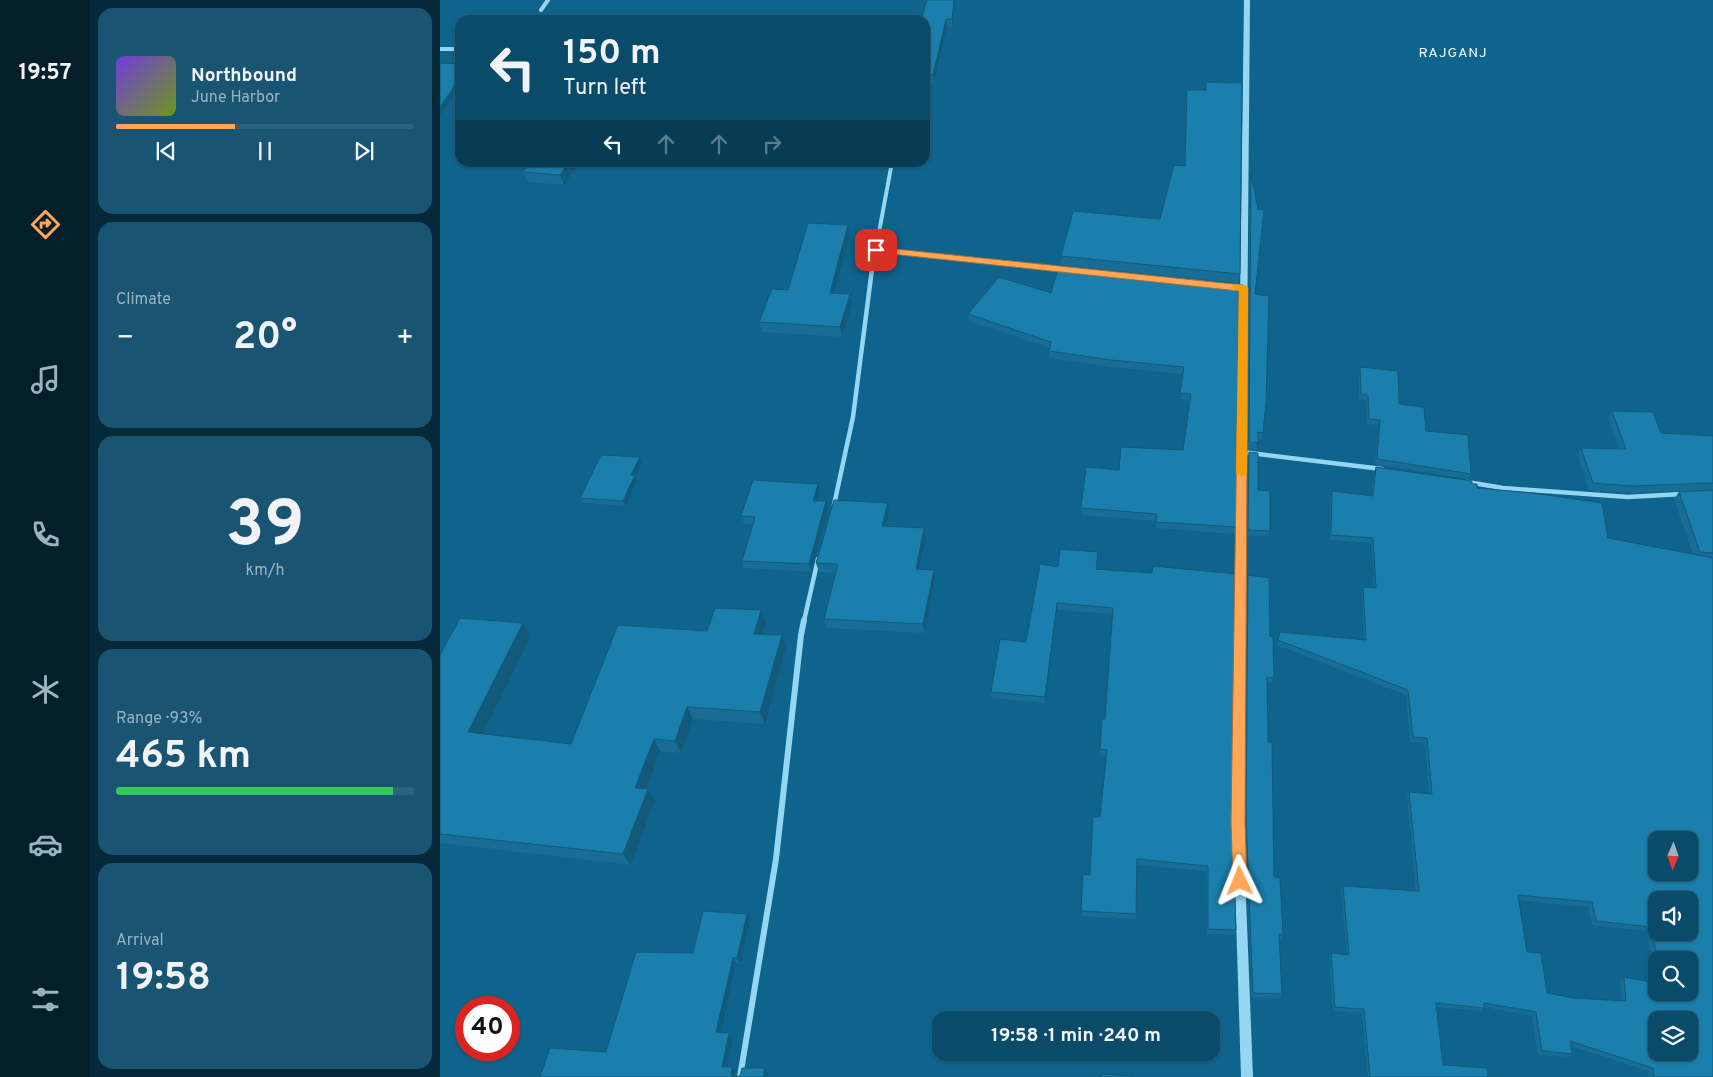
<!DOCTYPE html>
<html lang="en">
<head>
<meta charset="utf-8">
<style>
  body { margin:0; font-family:Overpass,sans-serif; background:#195572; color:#f1f3f6; height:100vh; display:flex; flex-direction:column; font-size:19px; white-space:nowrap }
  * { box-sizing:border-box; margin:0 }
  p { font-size:16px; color:#9ab3c1 }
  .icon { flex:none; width:28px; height:28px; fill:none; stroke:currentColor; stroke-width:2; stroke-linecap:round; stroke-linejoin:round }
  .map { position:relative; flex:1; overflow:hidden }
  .details { display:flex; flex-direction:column; gap:8px; padding:8px; background:#06293a; width:350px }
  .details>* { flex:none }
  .banner { position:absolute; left:15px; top:15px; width:475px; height:152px; border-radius:15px; box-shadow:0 1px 4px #0004,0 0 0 1px #2b637e; background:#0b4b6a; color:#f1f3f6; overflow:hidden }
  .needle { width:32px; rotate:182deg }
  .buttons { position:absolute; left:1208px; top:831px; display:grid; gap:10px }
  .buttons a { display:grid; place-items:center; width:50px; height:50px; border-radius:10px; background:#0b4b6a; box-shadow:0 1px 4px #0004,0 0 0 1px #2b637e; font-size:25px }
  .speed { position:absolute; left:15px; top:996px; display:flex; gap:10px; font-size:25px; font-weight:700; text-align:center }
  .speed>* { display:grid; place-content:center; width:65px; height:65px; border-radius:50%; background:#0b4b6a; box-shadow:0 1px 4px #0004,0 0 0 1px #2b637e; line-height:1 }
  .speed .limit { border:8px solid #d22; background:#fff; color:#111 }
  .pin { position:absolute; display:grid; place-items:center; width:42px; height:42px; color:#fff; margin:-21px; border-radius:10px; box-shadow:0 2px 8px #0006 }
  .me { position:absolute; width:55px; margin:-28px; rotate:358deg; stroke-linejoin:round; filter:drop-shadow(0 0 4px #0008) }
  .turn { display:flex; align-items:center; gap:18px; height:105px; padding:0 25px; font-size:22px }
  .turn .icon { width:65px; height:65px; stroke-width:2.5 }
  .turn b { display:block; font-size:35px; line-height:42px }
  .lanes { display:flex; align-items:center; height:48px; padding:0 25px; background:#0003; justify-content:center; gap:25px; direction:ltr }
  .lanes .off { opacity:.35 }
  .big { font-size:38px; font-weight:700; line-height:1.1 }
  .details .tile { flex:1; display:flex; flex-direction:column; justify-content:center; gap:8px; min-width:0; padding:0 18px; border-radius:15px; background:#195572 }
  .details .dial { align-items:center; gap:0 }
  .dial b { font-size:65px; line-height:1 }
  .song { display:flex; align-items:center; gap:15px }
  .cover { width:60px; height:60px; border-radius:8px; background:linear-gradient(135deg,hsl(260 70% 55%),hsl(80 70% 35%)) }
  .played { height:5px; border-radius:2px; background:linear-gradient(90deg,#ffa757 40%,#2b637e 40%) }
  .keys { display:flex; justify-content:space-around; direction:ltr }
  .heat { display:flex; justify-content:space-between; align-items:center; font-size:28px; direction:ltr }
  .charge { height:8px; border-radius:4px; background:linear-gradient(90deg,#34c759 93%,#2b637e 0) }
  .trip { position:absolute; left:492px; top:1011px; width:288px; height:50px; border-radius:15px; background:#0b4b6a; box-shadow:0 1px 4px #0004,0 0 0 1px #2b637e; font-weight:700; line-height:50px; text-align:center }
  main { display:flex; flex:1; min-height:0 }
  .tabs { display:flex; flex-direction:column; width:90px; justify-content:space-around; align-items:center; background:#041e2a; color:#9ab3c1 }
  .tabs .icon { width:35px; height:35px }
  .tabs .active { color:#ffa757 }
  .tabs b { font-size:22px; color:#f1f3f6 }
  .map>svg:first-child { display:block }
</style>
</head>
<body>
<main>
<nav class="tabs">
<b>19:57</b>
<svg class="icon active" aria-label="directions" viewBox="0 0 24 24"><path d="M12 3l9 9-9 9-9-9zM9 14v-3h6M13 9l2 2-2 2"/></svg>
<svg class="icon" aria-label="music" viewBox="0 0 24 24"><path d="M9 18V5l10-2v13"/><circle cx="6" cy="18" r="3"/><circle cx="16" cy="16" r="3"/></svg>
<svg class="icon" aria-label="phone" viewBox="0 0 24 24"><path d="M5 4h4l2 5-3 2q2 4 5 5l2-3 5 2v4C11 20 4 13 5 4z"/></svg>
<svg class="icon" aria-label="climate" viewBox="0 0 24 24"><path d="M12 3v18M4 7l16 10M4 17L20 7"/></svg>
<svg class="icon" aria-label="car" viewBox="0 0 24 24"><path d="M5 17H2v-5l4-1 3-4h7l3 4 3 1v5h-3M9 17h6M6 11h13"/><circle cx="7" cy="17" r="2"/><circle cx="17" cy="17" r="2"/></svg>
<svg class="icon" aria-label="filters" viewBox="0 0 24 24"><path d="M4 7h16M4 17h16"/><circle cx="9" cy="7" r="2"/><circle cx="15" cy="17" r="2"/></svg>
</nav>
<section class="details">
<div class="tile">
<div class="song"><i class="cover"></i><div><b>Northbound</b><p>June Harbor</p></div></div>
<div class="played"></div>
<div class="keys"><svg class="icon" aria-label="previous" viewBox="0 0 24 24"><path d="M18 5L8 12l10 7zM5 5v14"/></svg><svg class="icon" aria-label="pause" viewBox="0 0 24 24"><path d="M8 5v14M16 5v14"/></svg><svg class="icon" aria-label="next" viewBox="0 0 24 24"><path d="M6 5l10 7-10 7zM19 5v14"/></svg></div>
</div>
<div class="tile"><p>Climate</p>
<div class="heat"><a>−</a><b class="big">20°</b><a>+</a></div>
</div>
<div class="tile dial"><b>39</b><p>km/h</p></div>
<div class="tile"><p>Range · 93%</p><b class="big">465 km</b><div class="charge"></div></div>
<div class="tile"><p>Arrival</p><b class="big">19:58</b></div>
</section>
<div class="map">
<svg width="1273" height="1077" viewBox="0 0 1273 1077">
  <rect width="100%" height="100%" fill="#0f648d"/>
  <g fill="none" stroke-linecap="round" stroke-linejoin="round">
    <!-- minor-far2 -->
    <path stroke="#95d6f3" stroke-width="4" d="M101 10 108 0
      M0 49H20
      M435 250 624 269
      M432 270 452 162"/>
    <!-- minor-far1 -->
    <path stroke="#95d6f3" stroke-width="4.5" d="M802 452 942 469
      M1027 482 1063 488 1188 497 1243 494
      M394 505 413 417 432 269
      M364 621 378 559"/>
    <!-- minor -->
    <path stroke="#95d6f3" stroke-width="6" d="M300 1077 336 859 361 635 364 620"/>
    <!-- tertiary -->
    <path fill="#95d6f3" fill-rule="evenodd" d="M804 0H810L803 822 813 1077H801L793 822Z"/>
  </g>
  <!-- wall -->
  <path fill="#176d95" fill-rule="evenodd" d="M516 0 512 27H507L494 83H485V20Z
    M766 82 800 274 798 283 621 265V256L720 219 745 166 747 90H765Z
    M140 162 124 185 88 182 83 172Z
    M811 174 815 294 823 433 822 440 818 439 817 450 808 449 810 180Z
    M408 225 410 235 395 293 410 294 412 304 402 337 322 332 319 322Z
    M799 285 796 527 795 534 716 528V521L641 515V508L679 470 743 450 750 401 740 399 743 374 671 367 609 358 610 348 529 321 528 314 611 293Z
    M920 367 986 431 1031 474 1029 479 935 464 939 425 927 424 926 400 919 399V372Z
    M1172 411 1221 433 1273 436V490L1188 493 1149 490 1138 455 1141 448 1179 449 1168 418Z
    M809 452 818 490 830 531 829 536 807 535 808 457Z
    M202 462 195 476 197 480 186 506 143 503 140 498Z
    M936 467 1032 484 1037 488 1168 538 1253 554 1234 499 1239 492 1273 490V1077H1209L1208 1071 1131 1046 1132 1054 1129 1057 1098 1055 1092 1016 1044 1007 1041 1011 996 1007 1003 1065 1048 1077H928L922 1013 893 1011 889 957 891 953 907 955 901 890 903 886 976 891 967 797 969 792 989 794 985 743 970 742 966 695 837 645 840 632 924 640 922 593 923 587 934 588 932 543 890 540V497L892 491 932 495 934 472ZM1079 900 1148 907 1152 925 1206 931 1216 978V960H1249L1216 992 1184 977 1180 980 1182 1001 1133 998 1107 993 1087 952Z
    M378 484 380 491 377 501 388 509 371 572 304 568 302 561 313 524H304L301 516Z
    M449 512 446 526 486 537 479 569 495 579 485 633 387 628 384 619 396 573 379 572 376 563Z
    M658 559 657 569 792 817 796 930 795 935 767 934 766 871 697 865 696 919 641 916 643 874 650 875 660 817 667 756 660 755V749L665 719 673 614 617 610 605 703 552 698 551 692 586 642 618 567Z
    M808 575 830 636 834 678 832 683H827L828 742 834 877 843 935 841 939H839L842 994 840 998 812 997 805 822 807 581Z
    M321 610 326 623 323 634 342 635 346 648 325 724 253 719 241 753 220 751 206 789H208L215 800 191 865 0 843V655L83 623 91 636 43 734 131 744 267 631Z
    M307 914 310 920 301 963H296L281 1032 289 1033 293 1038 286 1067 296 1072 295 1077 328 1073V1077H100L166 1052 253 953Z"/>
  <!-- shaded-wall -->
  <path fill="#135979" d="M514 0H516L512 27V19Z
    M506 19 507 27 494 83 493 75Z
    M20 78V87L0 115V107Z
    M129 162H140L124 185 120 175Z
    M408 225 410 235 392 303 390 293Z
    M410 294 412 304 402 337 400 327Z
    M200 457 202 462 195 476 197 480 186 506 183 501 191 475Z
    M378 484 380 491 375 508 373 501Z
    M386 501 388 509 371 572 369 564Z
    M448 503 449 512 444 535 442 526Z
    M484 528 486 537 477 578 476 569Z
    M494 570 495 579 485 633 483 624Z
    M617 603V610L605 703V697Z
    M321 610 326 623 319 646 314 634Z
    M83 623 91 636 38 744 28 732Z
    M342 635 346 648 325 724 320 712Z
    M247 707 253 719 241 753 235 741Z
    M214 739 220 751 203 799 195 788Z
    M208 789 215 800 191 865 183 854Z
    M307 914 310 920 301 963 297 958Z
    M293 958 296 963 280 1037 276 1032Z
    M289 1033 293 1038 286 1071 282 1067Z
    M292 1067 296 1072 295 1077H294L291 1074Z
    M325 1068 328 1073V1077H323Z"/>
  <!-- building -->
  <path fill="#1b7fad" stroke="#135979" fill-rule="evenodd" d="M487 0H514L512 19H506L493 75 485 74V20H481Z
    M0 63 20 64V78L0 107Z
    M766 82 802 83 800 274 621 256 633 211 720 219 734 165 745 166 747 90H766Z
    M90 162H129L120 175 83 172Z
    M811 174 818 209 824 210 815 294 829 296 826 403 823 433 818 432V443L809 442Z
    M368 223 408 225 390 293 410 294 400 327 319 322 332 289 348 290Z
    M619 266 799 285 796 527 716 522 717 514 641 508 646 467 679 470 681 447 743 450 751 394 740 393 744 367 671 360 609 351 611 342 528 314 559 277 611 293Z
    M920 367 958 371 959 404 984 407 986 431 1028 435 1031 474 937 459 940 420 929 419 928 395 921 394Z
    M1172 411 1213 412 1221 433 1273 436V483L1192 486 1153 483 1141 448 1186 449Z
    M809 452 818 453V490L830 491V531L808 530Z
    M161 455 200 457 191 475H195L183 501 140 498Z
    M936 467 1032 481V484H1037V488L1093 493 1162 503 1168 538 1273 558V1077H1214L1213 1068 1130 1041 1132 1054 1102 1051 1096 1012 1044 1003V1008L996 1003 1003 1065 1047 1068 1048 1077H930L924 1009 895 1007 891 953 909 955 903 886 979 891 969 792 992 794 987 738 973 737 968 690 838 640 840 632 926 640 923 587 936 588 933 538 891 535 892 491 933 496ZM1216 840H1249V872H1216ZM1078 895 1152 902 1156 921 1211 927 1218 960H1249V992H1216V983L1184 977 1186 1001 1133 998 1107 993 1101 953 1087 952ZM1216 900H1249V932H1216ZM1216 1020H1249V1052H1216Z
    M313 480 378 484 373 501H386L369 564 302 561 315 517 301 516Z
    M1273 490V553L1260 552 1239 492Z
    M394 500 448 503 442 526 484 528 476 569 494 570 483 624 384 619 398 564 376 563Z
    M620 549 658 552 656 569 712 573 713 566 796 574 792 817 796 930 768 929V866L697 859 696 914 641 911 643 874 650 875 653 817H660L667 750 660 749 662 719H665L673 608 617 603 605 697 551 692 560 639 586 642 600 564 618 567Z
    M808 575 829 578 830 636 833 637 834 678 827 677 828 742 832 743 834 877 840 878 843 935 839 934 842 994 813 993 806 817Z
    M275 608 321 610 314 634 342 635 320 712 247 707 235 741 214 739 195 788 208 789 183 854 0 834V655L20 618 83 623 28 732 131 744 178 625 267 631Z
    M263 911 307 914 297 958H293L276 1032 289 1033 282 1067H292L291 1074 293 1077 300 1076 302 1068H325L323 1077H100L110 1048 166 1052 196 952 253 953Z
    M661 1074 693 1076V1077H661Z"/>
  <!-- route -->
  <path fill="#ffa757" stroke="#a66d39" d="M436 247 803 285 808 288 805 822 807 881 805 886 800 888 795 886 793 881 791 822 799 291 432 252V248Z"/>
  <!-- slow -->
  <path fill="#f59e0b" d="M796 284 807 286 808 288 807 473 802 477 796 473 799 291 791 287Z"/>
  <g text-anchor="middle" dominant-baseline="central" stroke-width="5" stroke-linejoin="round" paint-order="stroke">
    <!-- far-quarter labels -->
    <g font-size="14" letter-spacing="1" fill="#fff" stroke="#0f648d">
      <text x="1013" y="53">RAJGANJ</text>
    </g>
  </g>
</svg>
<div class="buttons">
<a><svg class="needle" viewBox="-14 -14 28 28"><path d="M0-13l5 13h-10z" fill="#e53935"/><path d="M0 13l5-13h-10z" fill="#9ab3c1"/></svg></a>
<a><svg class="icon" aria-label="sound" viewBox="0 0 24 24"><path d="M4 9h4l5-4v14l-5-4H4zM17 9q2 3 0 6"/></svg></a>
<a><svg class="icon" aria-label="search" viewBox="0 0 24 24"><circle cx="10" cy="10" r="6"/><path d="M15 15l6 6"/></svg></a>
<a><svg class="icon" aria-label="layers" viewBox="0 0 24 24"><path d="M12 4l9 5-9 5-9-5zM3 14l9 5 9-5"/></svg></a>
</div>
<div class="speed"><div class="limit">40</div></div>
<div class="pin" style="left:436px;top:250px;background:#d93025"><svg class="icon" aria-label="arrive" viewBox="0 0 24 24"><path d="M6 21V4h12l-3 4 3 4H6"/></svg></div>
<svg class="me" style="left:800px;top:881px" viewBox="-20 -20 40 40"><path d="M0-17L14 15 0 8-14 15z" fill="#ffa757" stroke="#fff" stroke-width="4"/></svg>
<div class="trip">19:58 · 1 min · 240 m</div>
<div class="banner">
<div class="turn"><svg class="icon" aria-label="left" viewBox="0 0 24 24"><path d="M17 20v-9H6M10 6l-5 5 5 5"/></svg><div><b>150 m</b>Turn left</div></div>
<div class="lanes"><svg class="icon" aria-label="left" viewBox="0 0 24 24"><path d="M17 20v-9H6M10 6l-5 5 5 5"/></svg><svg class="icon off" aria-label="ahead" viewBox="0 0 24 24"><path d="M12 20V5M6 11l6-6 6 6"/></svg><svg class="icon off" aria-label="ahead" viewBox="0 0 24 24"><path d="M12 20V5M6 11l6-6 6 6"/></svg><svg class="icon off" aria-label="right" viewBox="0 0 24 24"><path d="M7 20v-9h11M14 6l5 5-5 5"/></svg></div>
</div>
</div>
</main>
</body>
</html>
